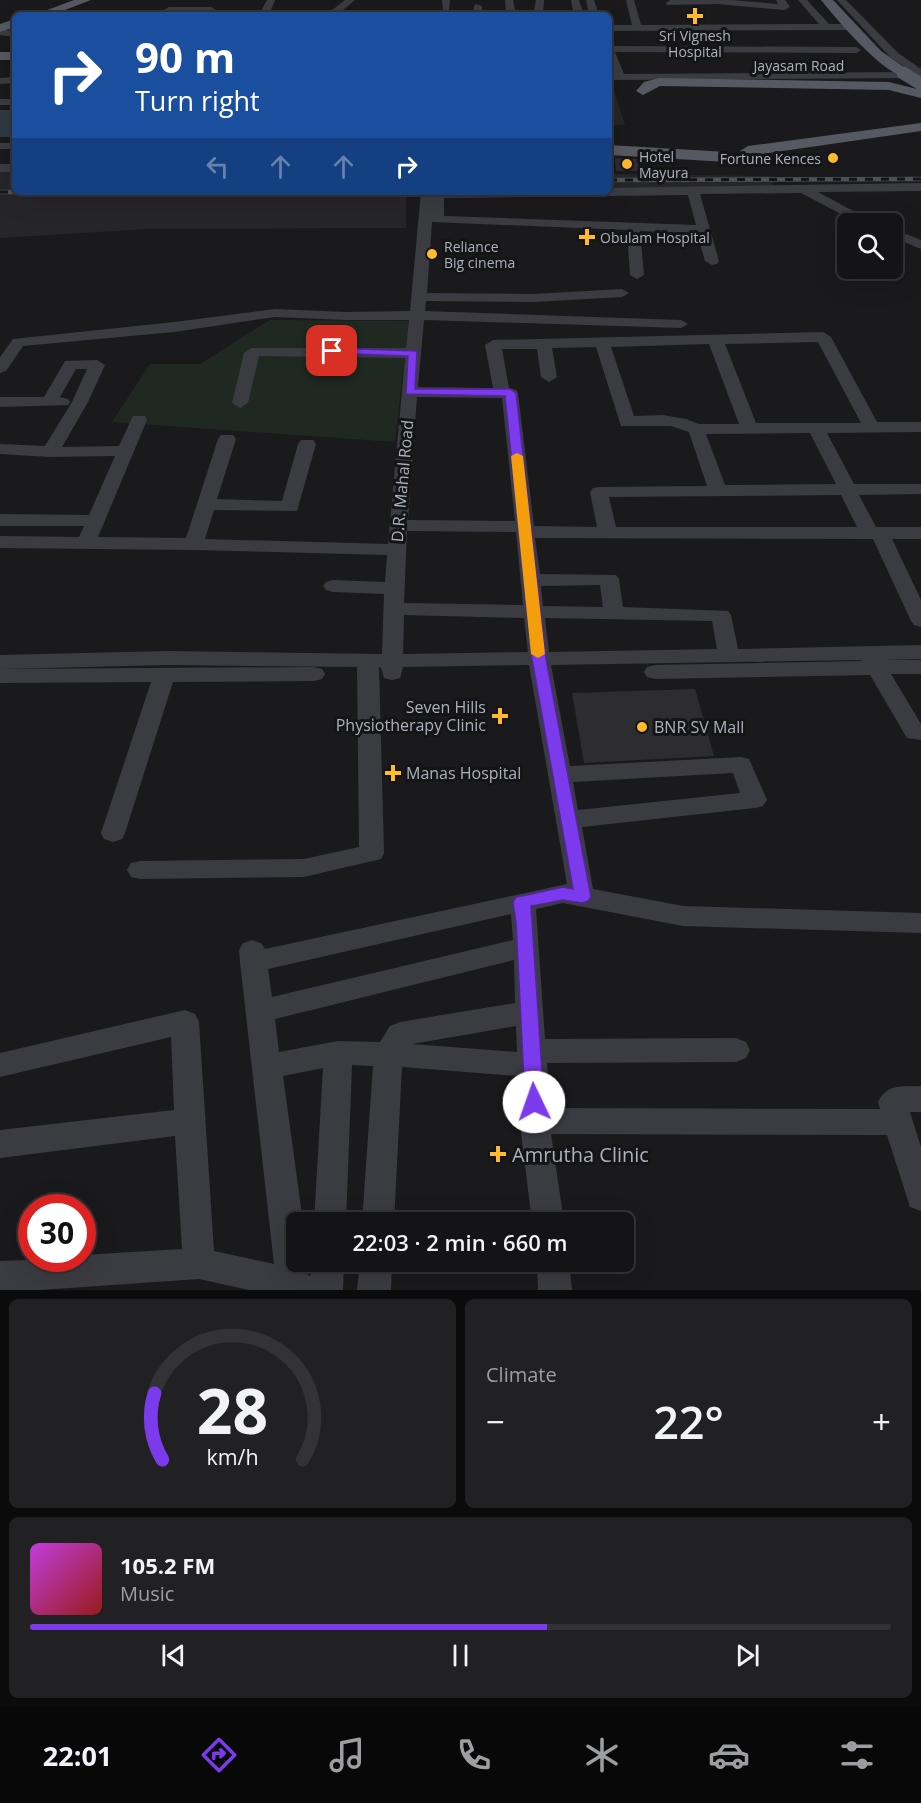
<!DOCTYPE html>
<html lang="en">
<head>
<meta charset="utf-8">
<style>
  body { margin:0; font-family:"Open Sans",sans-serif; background:#212123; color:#f1f3f6; height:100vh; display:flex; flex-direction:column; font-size:22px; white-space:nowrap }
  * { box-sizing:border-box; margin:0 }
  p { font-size:20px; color:#9d9ea1 }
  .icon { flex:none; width:33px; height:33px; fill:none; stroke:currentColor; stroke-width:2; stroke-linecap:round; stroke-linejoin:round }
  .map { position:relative; height:1290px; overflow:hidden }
  .panel { display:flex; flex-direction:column; gap:9px; padding:9px; background:#0b0b0c; flex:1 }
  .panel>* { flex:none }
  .banner { position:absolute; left:12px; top:12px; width:600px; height:183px; border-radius:9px; box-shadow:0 6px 24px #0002,0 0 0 2px #333335; background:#1a4fa0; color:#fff; overflow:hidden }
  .fabs { position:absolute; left:837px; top:213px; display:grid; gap:12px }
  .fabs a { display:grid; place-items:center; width:66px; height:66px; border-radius:9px; background:#141416; box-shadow:0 6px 24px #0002,0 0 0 2px #333335; font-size:30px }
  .speed { position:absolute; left:18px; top:1194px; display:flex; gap:12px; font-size:30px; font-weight:700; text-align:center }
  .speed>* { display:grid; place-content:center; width:78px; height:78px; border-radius:50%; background:#141416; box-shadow:0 6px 24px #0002,0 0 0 2px #333335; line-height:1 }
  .speed .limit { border:9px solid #d22; background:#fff; color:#111 }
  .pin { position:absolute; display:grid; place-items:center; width:51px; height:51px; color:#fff; margin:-26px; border-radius:12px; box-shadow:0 3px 9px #0006 }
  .me { position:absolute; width:66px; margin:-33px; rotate:357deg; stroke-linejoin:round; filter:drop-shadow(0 0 4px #0008) }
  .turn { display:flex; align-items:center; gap:21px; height:126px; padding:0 24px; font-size:27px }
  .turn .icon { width:78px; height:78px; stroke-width:2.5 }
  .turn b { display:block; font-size:42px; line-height:51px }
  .lanes { display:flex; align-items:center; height:57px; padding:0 24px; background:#0003; justify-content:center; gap:30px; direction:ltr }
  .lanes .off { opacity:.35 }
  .big { font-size:45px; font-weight:600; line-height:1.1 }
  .panel .tile { flex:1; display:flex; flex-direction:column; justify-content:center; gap:9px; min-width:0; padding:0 21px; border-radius:9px; background:#212123 }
  .panel .dial { align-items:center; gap:0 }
  .dial svg { height:156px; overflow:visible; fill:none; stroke:#333335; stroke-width:7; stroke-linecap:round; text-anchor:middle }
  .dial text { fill:#f1f3f6; stroke:none }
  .song { display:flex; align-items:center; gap:18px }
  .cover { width:72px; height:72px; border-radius:9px; background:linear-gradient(135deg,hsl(290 70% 55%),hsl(0 70% 35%)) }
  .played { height:6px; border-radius:3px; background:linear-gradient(90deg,#7c3aed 60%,#333335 60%) }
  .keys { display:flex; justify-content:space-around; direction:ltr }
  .heat { display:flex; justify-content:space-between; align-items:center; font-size:33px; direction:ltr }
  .panel .tiles { flex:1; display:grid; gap:9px; grid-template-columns:1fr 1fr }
  .tile:last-child { grid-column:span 2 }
  .trip { position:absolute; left:286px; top:1212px; width:348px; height:60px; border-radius:9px; background:#141416; box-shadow:0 6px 24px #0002,0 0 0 2px #333335; font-weight:600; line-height:60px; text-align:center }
  .tabs { display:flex; height:96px; justify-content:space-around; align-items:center; background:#080809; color:#9d9ea1 }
  .tabs .icon { width:42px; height:42px }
  .tabs .active { color:#7c3aed }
  .tabs b { font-size:27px; color:#f1f3f6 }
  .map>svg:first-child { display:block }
</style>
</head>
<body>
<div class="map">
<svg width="921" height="1290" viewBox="0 0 921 1290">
  <rect width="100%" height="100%" fill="#1a1a1d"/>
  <!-- built -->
  <path fill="#26262a" d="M609 78H610L625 125H609Z
    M0 171H15V192H422L406 195V228L147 229 0 238Z
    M609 174 770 176 774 187 609 189Z"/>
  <!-- green -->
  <path fill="#1f2921" d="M270 320 409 321 395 442 112 422 150 364H200Z"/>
  <!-- water -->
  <path fill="#2e3a43" d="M0 110H15V137H0Z"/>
  <!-- building -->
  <path fill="#2d2d31" d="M615 158 637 159 639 171H616Z
    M695 689 714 756 584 763 572 693Z"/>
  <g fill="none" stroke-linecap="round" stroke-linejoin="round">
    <!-- minor -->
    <path fill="#3b3c42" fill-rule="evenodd" d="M267 0H275L269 15H259Z
      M345 0H355L337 15H326Z
      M442 0H450L449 10H443Z
      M505 0H513L516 15H506Z
      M536 0H544L543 15H533Z
      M571 0H579L584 15H574Z
      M586 0H594L599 15H589Z
      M626 0H634L641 25 819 24 798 0H807L829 24H846L851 27 846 30 609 31V25H632Z
      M670 0H732L778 4 776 0H785L790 7 785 10 717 4 667 5 666 3Z
      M837 0H846L898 53 921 69V78L609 80V74H614L609 62V46L856 47 861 50 856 53 615 52 624 74 912 72 890 57Z
      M475 4 482 6V15H472Z
      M169 7H211L216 10 211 13 166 12 164 10Z
      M107 12H129L134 15H102Z
      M0 29 15 31V37L0 35Z
      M15 77V83L0 84V78Z
      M0 99H15V105H0Z
      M0 143H15V149H0Z
      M0 164H15V172H0Z
      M921 183V191L818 192 877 224H860L801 193 700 194 719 261 717 264 712 265 705 261 697 233 640 231 644 275 637 279 630 275 627 230 432 222 427 293 534 294 622 289 629 293 622 297 534 302 426 301 425 311 681 320 688 324 681 328 424 320 418 387 493 388 485 345 493 340 823 332 831 337 877 422H921V432L827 433 854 484H921V494L859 495 876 527H921V539H892L921 600V627L914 625 911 621 873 539 535 538 540 574 616 575 619 579 623 607 728 611 731 615 738 649 921 645V659H882L921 660V674H891L921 724V740L907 738 870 675 655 679 647 677 644 672 647 667 655 665 862 661 861 660 551 665 570 766 741 757 749 759 767 800 763 806 755 808 582 827 593 889 683 906 921 913V933L683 926 563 903 536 909 545 1039 736 1038 746 1042 750 1050 746 1058 736 1062 547 1063 550 1108 880 1109 878 1102C887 1083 903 1087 921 1086V1112H910L921 1147V1211L910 1207 887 1135 551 1134 564 1222H532L521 1133 518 1076 402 1067 394 1222H362L373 1066 352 1065 346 1222H314L323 1068 283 1076 303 1222H297V1262H307L306 1274 311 1276 312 1262H344L343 1290H249L199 1279 40 1290H0V1261L82 1258V1255L182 1249 175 1136 0 1158V1130L174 1110 171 1037 0 1077V1053L185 1010 195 1014 199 1022 214 1251 274 1264 240 962 239 950 243 943 252 940 261 943 265 949 567 884 529 665 403 667 400 678 392 680 384 678 381 668 379 667 384 853 381 859 304 877 140 879 131 877 127 870 131 863 140 861 304 859 359 847 357 667 168 665 0 669V655L168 651 382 654 384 594 333 592 326 590 323 586 326 582 333 580 385 582 387 555 194 550 0 548V536L79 537 84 526H0V514L89 515 115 456 50 457 0 454V444L45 446 72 402 87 369H76L60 397 68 399 70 402 68 405 0 407V397H44L65 361 97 360 105 365 88 402 62 447 119 446 133 416H145L147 420 98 537 186 538 218 439 221 435H233L236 439 217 499 282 501 298 444 301 440H313L316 444 297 511 214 510 205 539 388 544 405 358 259 356 248 403 240 408 232 403 244 353 251 348H406L409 320H346L275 317 174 332 23 346 6 371 0 373V357L13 339 174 322 275 309 346 312 410 311 421 192H431L432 194 435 192H609V188ZM604 194 609 196 688 195 696 225 444 216V198L599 196ZM818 342 861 423H756L725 344ZM709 344 739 424H699L686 419 663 415 634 416 611 347ZM596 347 621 426H671L689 432 707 486 599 487 593 488 590 492 597 527 534 526 518 393 516 390 509 388 502 349H537L541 377 549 382 557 377 552 348ZM417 397 502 398 515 521 408 520ZM810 433 836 484 725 485 706 434ZM841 495 857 527H616L609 497ZM407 531 516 532 523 605 404 603ZM600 585 603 607 543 606 541 586ZM404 615 524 618 528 652 403 654ZM545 618 712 621 717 649 549 652ZM733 773 740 793 578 810 573 782ZM511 914 513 940 272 997 268 969ZM514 960 515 1003 400 1022 390 1026 380 1042 338 1041 279 1052 275 1019ZM516 1026 517 1052 412 1044Z
      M892 228 921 240V249L892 237Z
      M314 667 322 669 325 674 322 679 314 681 173 682 125 833 122 839 113 842 104 839 101 833 151 682 0 683V669Z
      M360 1262H392L391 1290H357Z
      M537 1262H569L572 1290H538Z"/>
    <!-- major -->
    <path fill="#565961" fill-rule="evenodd" d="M74 0H91L52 15H34Z
      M821 0H833L881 51 908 70 910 73 908 76C888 81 834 16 821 0Z
      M15 19V27L0 32V24Z
      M0 52H15V60H0Z
      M659 78 889 82 921 90V98L889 90 660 86 643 95 636 91 644 82Z
      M921 123V131L748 156 740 151 748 146Z
      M609 145 727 152 735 157 727 162 609 155Z"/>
    <defs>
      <path id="rail" d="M609 180 921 179
        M0 192H15"/>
    </defs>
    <!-- rail casing -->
    <use href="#rail" stroke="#4d5057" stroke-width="4.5"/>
    <!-- rail -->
    <use href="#rail" stroke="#151518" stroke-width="3" stroke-dasharray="8" stroke-linecap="butt"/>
    <!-- major-bridge -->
    <path stroke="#565961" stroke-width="13" d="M903 73 921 84"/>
  </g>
  <!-- route -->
  <path fill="#7c3aed" stroke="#51269a" stroke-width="1.5" d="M332 348 417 351 415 389H510L516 393 546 659 591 897 588 901 582 903 563 900 531 906 544 1102 541 1108 534 1111 527 1108 525 1102 516 922 513 902 516 897 522 896 563 887 573 889 532 659 505 396 406 394 408 356 329 353V349Z"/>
  <!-- slow -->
  <path fill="#f59e0b" d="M517 453 523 456 545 654 538 658 531 654 511 456Z"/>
  <!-- markers -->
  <g fill="#ffba30" stroke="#151518" stroke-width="2">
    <path d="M692 7h6v6h6v6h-6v6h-6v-6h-6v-6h6z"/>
    <circle cx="833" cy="158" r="6"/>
    <circle cx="627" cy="164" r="6"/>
    <path d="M584 228h6v6h6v6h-6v6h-6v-6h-6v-6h6z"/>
    <circle cx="432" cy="254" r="6"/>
    <path d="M497 707h6v6h6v6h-6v6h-6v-6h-6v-6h6z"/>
    <circle cx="642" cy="727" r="6"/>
    <path d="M390 764h6v6h6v6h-6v6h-6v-6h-6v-6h6z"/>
    <path d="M495 1145h6v6h6v6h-6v6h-6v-6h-6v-6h6z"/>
  </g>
  <g text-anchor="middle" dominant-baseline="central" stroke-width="6" stroke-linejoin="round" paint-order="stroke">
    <!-- far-poi labels -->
    <g font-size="14" fill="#abb1bd" stroke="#151518" text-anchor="start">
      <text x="695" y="35" text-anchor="middle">Sri Vignesh<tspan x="695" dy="16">Hospital</tspan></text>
      <text x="639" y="156">Hotel<tspan x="639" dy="16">Mayura</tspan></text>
      <text x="821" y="158" text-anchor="end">Fortune Kences</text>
      <text x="600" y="237">Obulam Hospital</text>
      <text x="444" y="246">Reliance<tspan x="444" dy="16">Big cinema</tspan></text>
    </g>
    <!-- far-street labels -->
    <g font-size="14" fill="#abb1bd" stroke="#151518">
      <text x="799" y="65">Jayasam Road</text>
    </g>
    <!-- street labels -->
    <g font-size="16" fill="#abb1bd" stroke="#151518">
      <text transform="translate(402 481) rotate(-85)">D.R. Mahal Road</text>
    </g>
    <!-- poi labels -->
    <g font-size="16" fill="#abb1bd" stroke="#151518" text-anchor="start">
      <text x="486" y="707" text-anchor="end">Seven Hills<tspan x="486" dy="18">Physiotherapy Clinic</tspan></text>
      <text x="654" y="727">BNR SV Mall</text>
      <text x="406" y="773">Manas Hospital</text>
    </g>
    <!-- near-poi labels -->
    <g font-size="20" fill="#abb1bd" stroke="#151518" text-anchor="start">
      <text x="512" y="1154">Amrutha Clinic</text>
    </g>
  </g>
</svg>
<div class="fabs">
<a><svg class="icon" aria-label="search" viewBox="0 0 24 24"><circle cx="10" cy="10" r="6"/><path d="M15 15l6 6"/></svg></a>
</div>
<div class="speed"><div class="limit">30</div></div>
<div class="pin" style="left:332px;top:351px;background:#d93025"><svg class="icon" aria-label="arrive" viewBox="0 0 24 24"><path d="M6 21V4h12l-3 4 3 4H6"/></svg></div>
<svg class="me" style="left:534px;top:1102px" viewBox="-20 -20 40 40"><circle r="19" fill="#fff"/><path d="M0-13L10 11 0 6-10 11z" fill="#7c3aed"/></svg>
<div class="trip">22:03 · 2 min · 660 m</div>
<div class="banner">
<div class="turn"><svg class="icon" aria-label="right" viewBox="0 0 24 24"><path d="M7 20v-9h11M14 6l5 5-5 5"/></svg><div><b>90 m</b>Turn right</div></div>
<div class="lanes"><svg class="icon off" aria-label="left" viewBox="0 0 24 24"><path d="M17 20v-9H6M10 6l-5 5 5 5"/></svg><svg class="icon off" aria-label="ahead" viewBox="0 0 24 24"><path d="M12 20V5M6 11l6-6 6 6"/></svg><svg class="icon off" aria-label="ahead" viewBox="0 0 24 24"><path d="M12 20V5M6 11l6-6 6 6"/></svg><svg class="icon" aria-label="right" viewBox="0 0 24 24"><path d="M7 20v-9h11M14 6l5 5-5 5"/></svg></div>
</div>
</div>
<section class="panel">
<div class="tiles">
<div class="tile dial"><svg viewBox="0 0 100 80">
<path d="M14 69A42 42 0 1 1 86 69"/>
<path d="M14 69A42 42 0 0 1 10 35" stroke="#7c3aed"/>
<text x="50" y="56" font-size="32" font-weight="700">28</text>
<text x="50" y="72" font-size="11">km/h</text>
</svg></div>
<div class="tile"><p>Climate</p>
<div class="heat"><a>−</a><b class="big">22°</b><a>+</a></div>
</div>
<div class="tile">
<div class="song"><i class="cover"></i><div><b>105.2 FM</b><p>Music</p></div></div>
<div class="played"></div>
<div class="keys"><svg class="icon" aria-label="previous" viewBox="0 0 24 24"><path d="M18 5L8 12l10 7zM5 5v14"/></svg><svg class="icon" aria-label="pause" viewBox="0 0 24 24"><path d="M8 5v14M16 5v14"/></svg><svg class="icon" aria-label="next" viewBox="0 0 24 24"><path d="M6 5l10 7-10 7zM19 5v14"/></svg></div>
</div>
</div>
</section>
<nav class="tabs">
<b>22:01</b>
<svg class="icon active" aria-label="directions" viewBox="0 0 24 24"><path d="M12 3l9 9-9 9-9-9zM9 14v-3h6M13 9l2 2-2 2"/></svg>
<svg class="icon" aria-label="music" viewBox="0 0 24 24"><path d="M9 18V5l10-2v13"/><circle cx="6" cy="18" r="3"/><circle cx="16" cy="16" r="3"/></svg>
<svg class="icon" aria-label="phone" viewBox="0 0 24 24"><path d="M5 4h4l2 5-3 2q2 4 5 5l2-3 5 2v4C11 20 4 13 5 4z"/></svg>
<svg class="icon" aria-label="climate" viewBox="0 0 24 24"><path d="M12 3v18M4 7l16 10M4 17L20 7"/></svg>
<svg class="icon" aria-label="car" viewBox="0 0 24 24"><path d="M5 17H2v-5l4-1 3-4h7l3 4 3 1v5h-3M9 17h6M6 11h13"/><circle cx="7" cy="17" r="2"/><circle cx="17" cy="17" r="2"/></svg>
<svg class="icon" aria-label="filters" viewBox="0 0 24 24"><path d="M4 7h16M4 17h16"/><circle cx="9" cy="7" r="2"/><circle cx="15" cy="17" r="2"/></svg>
</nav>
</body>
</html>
